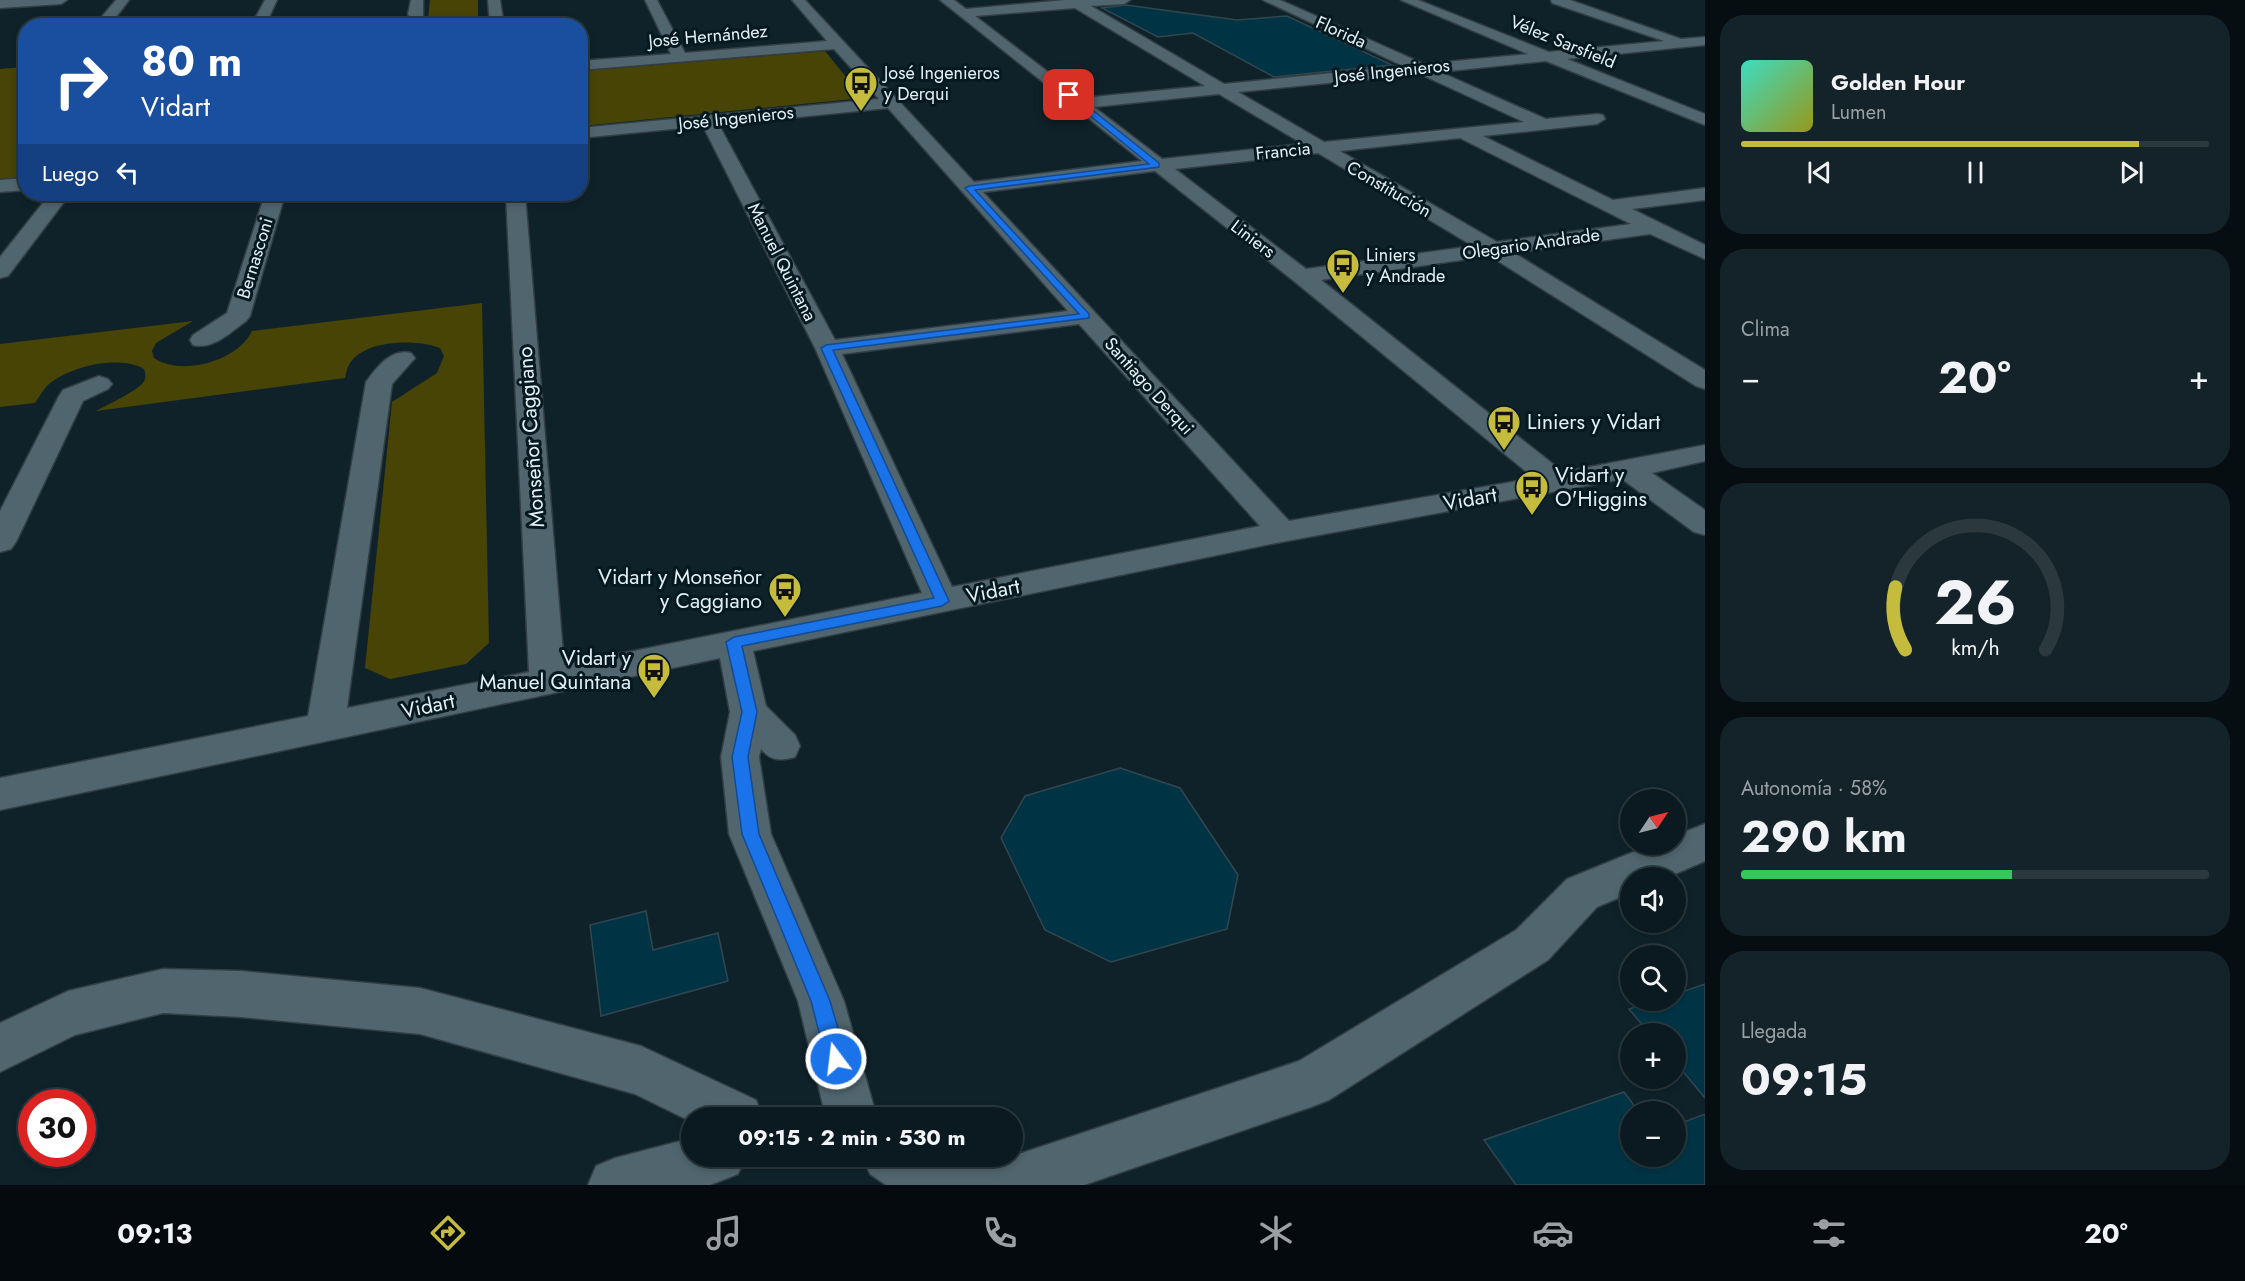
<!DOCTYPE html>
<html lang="es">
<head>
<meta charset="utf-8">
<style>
  body { margin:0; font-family:Jost,sans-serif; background:#142329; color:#f1f3f6; height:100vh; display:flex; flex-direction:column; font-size:22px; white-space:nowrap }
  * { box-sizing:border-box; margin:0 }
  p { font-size:20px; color:#9aa1a5 }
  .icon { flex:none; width:33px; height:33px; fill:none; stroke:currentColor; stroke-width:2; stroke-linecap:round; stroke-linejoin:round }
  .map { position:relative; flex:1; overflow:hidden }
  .sheet { display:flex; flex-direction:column; gap:15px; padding:15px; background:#060e12; width:540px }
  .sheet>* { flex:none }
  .banner { position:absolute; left:18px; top:18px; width:570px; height:183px; border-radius:24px; box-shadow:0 3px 9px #0003,0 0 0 2px #2b383e; background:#1a4fa0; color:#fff; overflow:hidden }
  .needle { width:39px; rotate:55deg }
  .buttons { position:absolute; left:1620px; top:789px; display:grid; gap:12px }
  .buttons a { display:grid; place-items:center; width:66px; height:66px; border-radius:50%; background:#0b1a20; box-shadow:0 3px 9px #0003,0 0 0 2px #2b383e; font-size:30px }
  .speed { position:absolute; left:18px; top:1089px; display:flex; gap:12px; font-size:30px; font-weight:700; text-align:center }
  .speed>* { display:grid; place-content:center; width:78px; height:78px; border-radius:50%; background:#0b1a20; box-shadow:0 3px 9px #0003,0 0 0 2px #2b383e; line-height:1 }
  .speed .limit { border:9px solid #d22; background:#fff; color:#111 }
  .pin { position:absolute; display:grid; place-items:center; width:51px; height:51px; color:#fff; margin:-26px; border-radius:12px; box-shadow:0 3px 9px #0006 }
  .me { position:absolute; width:66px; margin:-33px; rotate:345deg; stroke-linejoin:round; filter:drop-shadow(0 0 4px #0008) }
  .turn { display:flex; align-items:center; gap:21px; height:126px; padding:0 24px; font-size:27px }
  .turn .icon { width:78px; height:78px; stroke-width:2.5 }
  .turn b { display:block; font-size:42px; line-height:51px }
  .then { display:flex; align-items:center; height:57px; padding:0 24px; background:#0003; gap:12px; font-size:22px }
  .big { font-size:45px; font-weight:700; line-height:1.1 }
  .sheet .tile { flex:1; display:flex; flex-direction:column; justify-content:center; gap:9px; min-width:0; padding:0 21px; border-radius:24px; background:#142329 }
  .sheet .dial { align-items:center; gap:0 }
  .dial svg { height:156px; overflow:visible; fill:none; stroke:#2b383e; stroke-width:7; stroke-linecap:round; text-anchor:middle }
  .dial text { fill:#f1f3f6; stroke:none }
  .song { display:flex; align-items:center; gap:18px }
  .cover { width:72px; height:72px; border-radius:9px; background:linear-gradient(135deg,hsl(170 70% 55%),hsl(60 70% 35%)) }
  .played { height:6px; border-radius:3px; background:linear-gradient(90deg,#c5bc3d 85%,#2b383e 85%) }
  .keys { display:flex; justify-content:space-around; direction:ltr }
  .heat { display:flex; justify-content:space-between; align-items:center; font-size:33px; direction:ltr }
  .charge { height:9px; border-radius:4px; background:linear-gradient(90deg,#34c759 58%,#2b383e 0) }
  .trip { position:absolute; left:681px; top:1107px; width:342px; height:60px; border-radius:30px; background:#0b1a20; box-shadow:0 3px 9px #0003,0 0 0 2px #2b383e; font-weight:700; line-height:60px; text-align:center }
  .dock { display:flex; height:96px; justify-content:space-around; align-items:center; background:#040a0d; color:#9aa1a5 }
  .dock .icon { width:42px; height:42px }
  .dock .active { color:#c5bc3d }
  .dock b { font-size:27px; color:#f1f3f6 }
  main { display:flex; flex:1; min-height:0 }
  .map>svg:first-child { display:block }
</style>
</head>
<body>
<main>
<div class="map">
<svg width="1705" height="1185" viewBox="0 0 1705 1185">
  <rect width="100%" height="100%" fill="#0f222a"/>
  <!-- green -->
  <path fill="#484406" d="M430 0H478V25C460 26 446 22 428 18Z
    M825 51 863 98 581 126V71Z
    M25 67V177L0 179V69Z
    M482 303 489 643 466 664 390 679 365 668 392 402 437 373 444 356 440 348C417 339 363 339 349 365 347 368 346 374 345 378L96 411C106 405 143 389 145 379 146 376 145 372 144 369 120 354 65 367 46 387 42 391 39 398 35 403L0 407V344L193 321 156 343 152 351 154 358C181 377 238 361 252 331Z"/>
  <!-- building -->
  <path fill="#003445" stroke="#32464f" stroke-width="1.5" d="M1126 5 1237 20 1287 16 1392 65 1274 77 1193 33 1158 37 1102 8Z
    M1120 768 1180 788 1238 875 1227 929 1111 962 1045 930 1001 838 1025 796Z
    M646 911 653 950 718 933 728 981 601 1016 590 925Z
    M1705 984V1098L1676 1063V1034H1650L1629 1009 1654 1000H1676V994Z
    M1624 1092 1639 1112H1630V1156H1676V1125L1705 1114V1185H1516L1484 1140Z"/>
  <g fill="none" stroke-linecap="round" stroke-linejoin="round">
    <defs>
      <path id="minor" d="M0 0H67L61 4 0 8Z
        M116 0H129L109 26H94Z
        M265 0H277L265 26H251Z
        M411 0H423V16L444 26H423L412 22 408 14Z
        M488 0H500L504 26H490Z
        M645 0H657L685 53 827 41 792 0H805L974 182 1142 161 940 0H954L966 9 1065 0H1130L1124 4 1091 6 1224 84 1403 66 1263 0H1280L1424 64 1528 54 1401 0H1418L1549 52 1664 41 1552 3 1551 0H1570L1681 39 1705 37V45L1567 59 1705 114V125L1546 61 1440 72 1546 119 1597 114 1603 115 1605 119 1597 124 1483 136 1613 200 1705 188V200L1632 209 1705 245V259L1650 234 1514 253 1705 370V389L1696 386 1490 256 1321 280 1563 472 1705 445V461L1652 473 1705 510V535L1694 532 1622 479 1276 543 753 651 766 706 795 735 800 746 795 757C780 761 771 761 761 749L759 757 771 834 844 1001 877 1118H826L798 1001 729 834 721 757 730 712 720 658 0 810V778L308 716 366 382C377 367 391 348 411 353L415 358 392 384 347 708 529 672 506 194H525L564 665 922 593 815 348 703 126 580 138V128L879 99 834 49 580 70V61L671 54ZM1075 8 1205 86 1082 98 975 16ZM1420 74 1524 122 1324 142 1238 92ZM1219 94 1303 144 1162 159 1094 107ZM888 108 1068 311 835 340 719 125ZM1460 138 1631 224 1497 242 1340 151ZM1318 153 1473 246 1306 269 1175 169ZM1155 171 1294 281 1534 478 1289 521 983 192ZM1079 324 1260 526 952 587 842 354Z
        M26 178V190L0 192V180Z
        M50 194H70L8 276 0 278V257Z
        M265 194H285L250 316 246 321C231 332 213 350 193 345L190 340 193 335 227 313Z
        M99 376 108 379 112 384 108 389 83 401 16 542 11 549 0 552V511L59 396 63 390Z
        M1705 824V861L1666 878H1630V893L1597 907 1548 960 1329 1100 1311 1107 1084 1185H886L870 1174 862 1156H1012V1153H1022L1299 1061 1516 930 1567 879 1653 844H1676V835Z
        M163 969 241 971 420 988 641 1046 756 1100 763 1118H692V1122L635 1094 420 1034 241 1017 163 1013 75 1035 0 1072V1023L68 991Z
        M692 1138V1156H746L738 1174 710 1185H588L596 1166 615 1158Z"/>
    </defs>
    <!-- minor casing -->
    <use href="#minor" stroke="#323d44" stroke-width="3"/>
    <!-- minor -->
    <use href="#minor" fill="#50656e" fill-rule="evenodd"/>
  </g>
  <!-- route -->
  <path fill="#1a73e8" stroke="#114b97" stroke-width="1.5" d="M1066 93H1071L1159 163V167L975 190 1089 314V318L833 350 949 601 942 606 742 646 757 712 748 757 759 834 830 1001 847 1059 844 1067 836 1070 829 1067 826 1059 811 1001 742 834 732 757 742 712 726 642 734 637 934 598 821 348 826 345 1079 314 965 188 969 186 1149 164 1066 96Z"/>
  <!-- icons -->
  <defs>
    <symbol id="bus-pin" viewBox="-11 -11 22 30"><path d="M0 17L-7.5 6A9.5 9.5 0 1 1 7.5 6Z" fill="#c5bc3d" stroke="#061920"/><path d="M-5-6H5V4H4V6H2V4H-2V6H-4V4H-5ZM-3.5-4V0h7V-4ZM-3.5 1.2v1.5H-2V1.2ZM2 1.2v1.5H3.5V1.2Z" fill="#111"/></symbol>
  </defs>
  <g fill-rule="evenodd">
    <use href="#bus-pin" x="842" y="64" width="38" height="52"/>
    <use href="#bus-pin" x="1324" y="246" width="38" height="52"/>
    <use href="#bus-pin" x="1485" y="403" width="38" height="52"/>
    <use href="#bus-pin" x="1513" y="468" width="38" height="52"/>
    <use href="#bus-pin" x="766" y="570" width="38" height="52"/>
    <use href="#bus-pin" x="635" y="651" width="38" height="52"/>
  </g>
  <g text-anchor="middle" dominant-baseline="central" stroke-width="6" stroke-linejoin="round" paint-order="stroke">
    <!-- far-street labels -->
    <g font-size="18" fill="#e4f0f6" stroke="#061920">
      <text transform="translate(1341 32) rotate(24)">Florida</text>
      <text transform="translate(708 36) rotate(-5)">José Hernández</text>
      <text transform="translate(1563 42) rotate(22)">Vélez Sarsfield</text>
      <text transform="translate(1392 71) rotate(-6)">José Ingenieros</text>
      <text transform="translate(736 118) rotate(-6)">José Ingenieros</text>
      <text transform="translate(1283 151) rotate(-6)">Francia</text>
      <text transform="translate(1389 189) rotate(30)">Constitución</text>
      <text transform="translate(1253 239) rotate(37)">Liniers</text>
      <text transform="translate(1531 244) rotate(-8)">Olegario Andrade</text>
      <text transform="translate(255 258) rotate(-73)">Bernasconi</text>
      <text transform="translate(782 262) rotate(63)">Manuel Quintana</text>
      <text transform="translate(1149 386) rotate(48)">Santiago Derqui</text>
    </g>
    <!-- far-poi labels -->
    <g font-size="18" fill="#e4f0f6" stroke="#061920" text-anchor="start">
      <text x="884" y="73">José Ingenieros<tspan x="884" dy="21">y Derqui</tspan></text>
      <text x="1366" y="255">Liniers<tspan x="1366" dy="21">y Andrade</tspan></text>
    </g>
    <!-- poi labels -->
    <g font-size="21" fill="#e4f0f6" stroke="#061920" text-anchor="start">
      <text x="1527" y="422">Liniers y Vidart</text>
      <text x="1555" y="475">Vidart y<tspan x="1555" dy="24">O'Higgins</tspan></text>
      <text x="762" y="577" text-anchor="end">Vidart y Monseñor<tspan x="762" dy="24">y Caggiano</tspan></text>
      <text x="631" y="658" text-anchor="end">Vidart y<tspan x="631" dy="24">Manuel Quintana</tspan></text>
    </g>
    <!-- street labels -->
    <g font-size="21" fill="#e4f0f6" stroke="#061920">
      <text transform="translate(531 437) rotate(-94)">Monseñor Caggiano</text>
      <text transform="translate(1470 499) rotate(-10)">Vidart</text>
      <text transform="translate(993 591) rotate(-11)">Vidart</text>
      <text transform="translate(428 706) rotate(-12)">Vidart</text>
    </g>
  </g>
</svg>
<div class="buttons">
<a><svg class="needle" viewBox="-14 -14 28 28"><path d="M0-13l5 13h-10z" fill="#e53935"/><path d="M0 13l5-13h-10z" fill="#9aa1a5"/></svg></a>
<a><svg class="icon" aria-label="sound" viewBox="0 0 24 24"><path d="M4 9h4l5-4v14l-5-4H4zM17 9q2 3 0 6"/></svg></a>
<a><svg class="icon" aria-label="search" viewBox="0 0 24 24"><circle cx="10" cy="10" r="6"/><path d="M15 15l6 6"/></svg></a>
<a>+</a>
<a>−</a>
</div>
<div class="speed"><div class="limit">30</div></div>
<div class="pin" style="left:1069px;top:95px;background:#d93025"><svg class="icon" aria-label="arrive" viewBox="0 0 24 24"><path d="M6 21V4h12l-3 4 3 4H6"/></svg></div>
<svg class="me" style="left:836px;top:1059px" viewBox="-20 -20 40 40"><circle r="17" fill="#1a73e8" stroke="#fff" stroke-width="3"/><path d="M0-11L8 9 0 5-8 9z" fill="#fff"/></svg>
<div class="trip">09:15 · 2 min · 530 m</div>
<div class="banner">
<div class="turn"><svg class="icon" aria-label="right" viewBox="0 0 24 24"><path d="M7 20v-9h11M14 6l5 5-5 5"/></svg><div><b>80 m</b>Vidart</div></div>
<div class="then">Luego<svg class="icon" aria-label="left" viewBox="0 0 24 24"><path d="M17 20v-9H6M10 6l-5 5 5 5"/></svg></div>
</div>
</div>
<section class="sheet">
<div class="tile">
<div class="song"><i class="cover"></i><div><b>Golden Hour</b><p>Lumen</p></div></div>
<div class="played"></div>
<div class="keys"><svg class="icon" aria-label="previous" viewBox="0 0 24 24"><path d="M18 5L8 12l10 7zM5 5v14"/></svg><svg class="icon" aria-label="pause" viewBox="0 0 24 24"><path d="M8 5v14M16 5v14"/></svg><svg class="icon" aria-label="next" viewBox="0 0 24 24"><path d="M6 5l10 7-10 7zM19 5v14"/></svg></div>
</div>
<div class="tile"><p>Clima</p>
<div class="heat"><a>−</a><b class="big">20°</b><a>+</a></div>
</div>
<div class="tile dial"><svg viewBox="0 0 100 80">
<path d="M14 69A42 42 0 1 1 86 69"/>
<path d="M14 69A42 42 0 0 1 9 37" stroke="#c5bc3d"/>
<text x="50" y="56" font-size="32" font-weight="700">26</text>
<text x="50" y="72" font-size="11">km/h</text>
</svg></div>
<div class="tile"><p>Autonomía · 58%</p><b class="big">290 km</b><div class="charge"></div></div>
<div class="tile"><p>Llegada</p><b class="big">09:15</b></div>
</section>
</main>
<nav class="dock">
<b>09:13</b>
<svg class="icon active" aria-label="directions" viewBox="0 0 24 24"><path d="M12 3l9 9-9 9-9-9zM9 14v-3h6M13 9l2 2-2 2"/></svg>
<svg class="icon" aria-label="music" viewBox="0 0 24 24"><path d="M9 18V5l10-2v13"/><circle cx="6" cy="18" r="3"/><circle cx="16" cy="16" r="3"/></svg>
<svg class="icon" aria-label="phone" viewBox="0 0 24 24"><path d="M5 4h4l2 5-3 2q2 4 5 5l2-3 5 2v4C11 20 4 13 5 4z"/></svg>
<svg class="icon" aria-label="climate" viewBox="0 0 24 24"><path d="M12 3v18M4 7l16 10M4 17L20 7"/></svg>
<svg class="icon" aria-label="car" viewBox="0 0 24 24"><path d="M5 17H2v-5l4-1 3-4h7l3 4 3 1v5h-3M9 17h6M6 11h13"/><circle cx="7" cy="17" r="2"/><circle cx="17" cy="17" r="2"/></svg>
<svg class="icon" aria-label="filters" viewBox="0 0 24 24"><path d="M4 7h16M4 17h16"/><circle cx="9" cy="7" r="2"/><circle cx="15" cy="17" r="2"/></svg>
<b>20°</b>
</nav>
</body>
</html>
